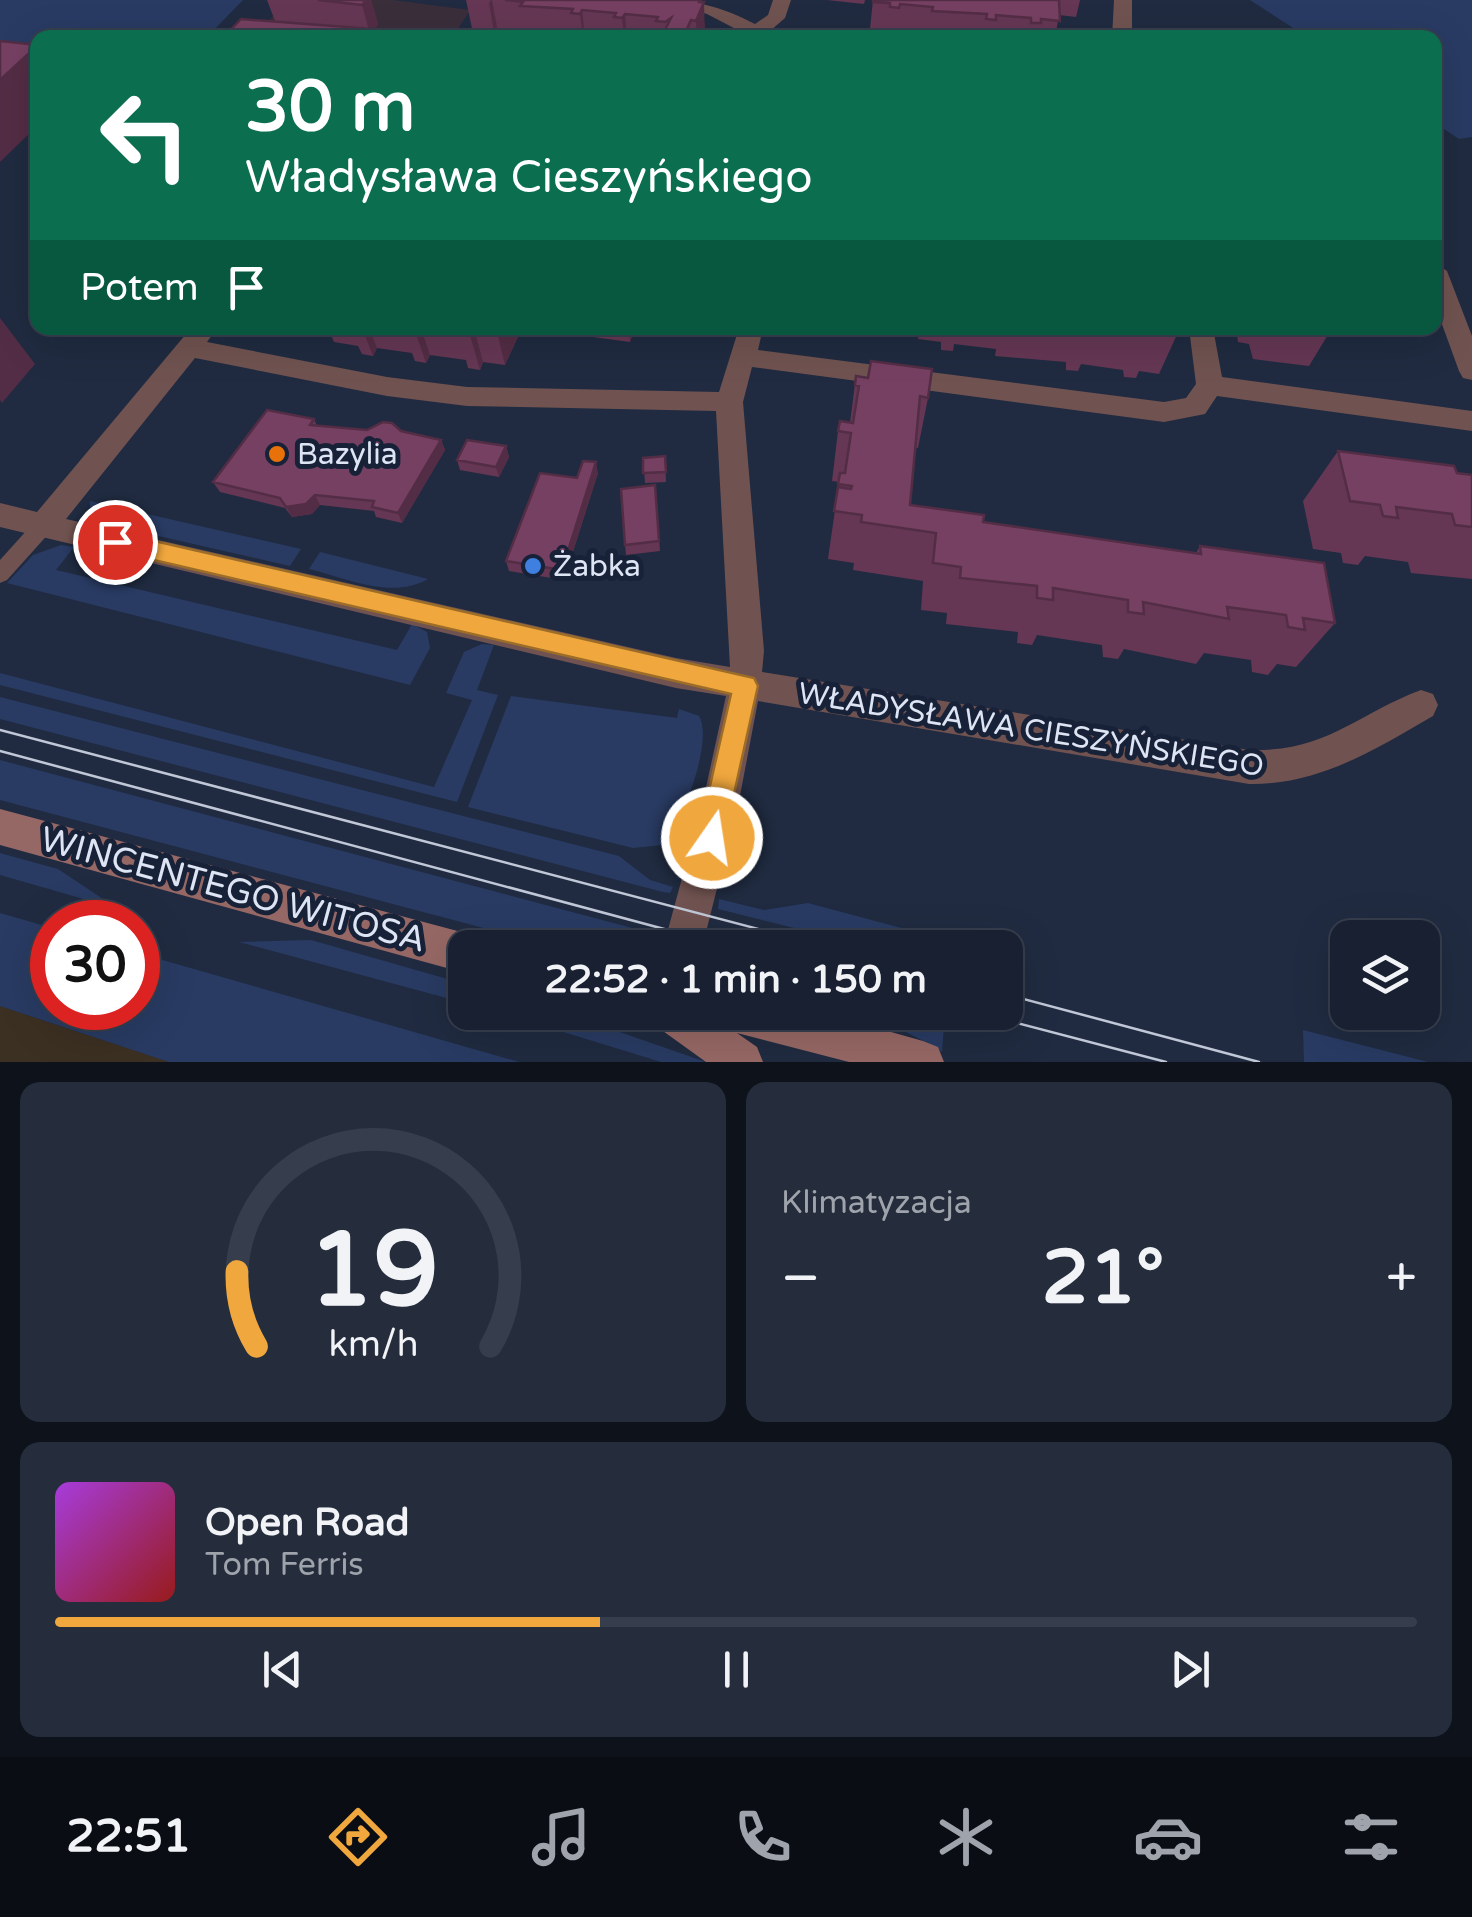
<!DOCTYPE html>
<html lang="pl">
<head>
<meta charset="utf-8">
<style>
  body { margin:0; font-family:"Varela Round",sans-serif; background:#252d3d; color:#f1f3f6; height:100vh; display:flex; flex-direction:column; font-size:38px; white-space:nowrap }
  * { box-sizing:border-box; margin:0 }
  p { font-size:32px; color:#9fa3ab }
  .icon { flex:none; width:55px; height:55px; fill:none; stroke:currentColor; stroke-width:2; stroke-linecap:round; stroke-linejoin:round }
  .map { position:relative; height:1062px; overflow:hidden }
  .details { display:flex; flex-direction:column; gap:20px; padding:20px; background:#0d121b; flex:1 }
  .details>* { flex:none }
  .top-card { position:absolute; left:30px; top:30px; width:1412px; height:305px; border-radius:20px; box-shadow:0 10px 40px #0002,0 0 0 2px #363e4d; background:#0b6e4f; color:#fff; overflow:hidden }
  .fabs { position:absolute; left:1330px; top:920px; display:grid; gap:20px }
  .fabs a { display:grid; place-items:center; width:110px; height:110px; border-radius:20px; background:#182031; box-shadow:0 10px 40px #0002,0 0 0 2px #363e4d; font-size:50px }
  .speed { position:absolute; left:30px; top:900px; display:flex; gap:20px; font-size:50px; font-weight:700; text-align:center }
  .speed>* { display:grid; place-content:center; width:130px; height:130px; border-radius:50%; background:#182031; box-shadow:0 10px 40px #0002,0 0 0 2px #363e4d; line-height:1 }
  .speed .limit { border:15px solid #d22; background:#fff; color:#111 }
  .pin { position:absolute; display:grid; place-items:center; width:85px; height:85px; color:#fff; margin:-42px; border:5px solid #fff; border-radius:50%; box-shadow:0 2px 10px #0007 }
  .me { position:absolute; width:110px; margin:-55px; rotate:13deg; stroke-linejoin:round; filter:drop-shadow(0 0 8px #0008) }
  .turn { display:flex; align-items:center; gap:35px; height:210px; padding:0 50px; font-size:45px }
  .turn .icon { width:130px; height:130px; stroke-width:2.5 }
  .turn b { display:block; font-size:70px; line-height:85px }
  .then { display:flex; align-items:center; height:95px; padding:0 50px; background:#0003; gap:20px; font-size:38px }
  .big { font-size:75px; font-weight:700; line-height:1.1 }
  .details .widget { flex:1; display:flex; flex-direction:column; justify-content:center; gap:15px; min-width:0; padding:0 35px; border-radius:20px; background:#252d3d }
  .details .dial { align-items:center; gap:0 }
  .dial svg { height:260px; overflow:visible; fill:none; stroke:#363e4d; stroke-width:7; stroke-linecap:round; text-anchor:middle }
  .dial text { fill:#f1f3f6; stroke:none }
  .song { display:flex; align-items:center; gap:30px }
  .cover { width:120px; height:120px; border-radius:15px; background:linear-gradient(135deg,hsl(280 70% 55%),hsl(0 70% 35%)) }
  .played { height:10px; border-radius:5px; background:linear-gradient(90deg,#f0a73e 40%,#363e4d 40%) }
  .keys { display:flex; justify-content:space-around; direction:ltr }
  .heat { display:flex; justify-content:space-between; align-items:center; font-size:55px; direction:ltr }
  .details .tiles { flex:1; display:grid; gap:20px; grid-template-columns:1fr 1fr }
  .widget:last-child { grid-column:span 2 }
  .trip { position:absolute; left:448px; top:930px; width:575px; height:100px; border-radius:20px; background:#182031; box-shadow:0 10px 40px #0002,0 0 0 2px #363e4d; font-weight:700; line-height:100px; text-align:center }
  .menu { display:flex; height:160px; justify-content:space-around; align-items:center; background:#0a0d14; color:#9fa3ab }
  .menu .icon { width:70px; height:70px }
  .menu .on { color:#f0a73e }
  .menu b { font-size:45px; color:#f1f3f6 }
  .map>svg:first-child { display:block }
</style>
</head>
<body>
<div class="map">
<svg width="1472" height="1062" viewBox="0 0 1472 1062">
  <rect width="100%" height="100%" fill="#202b41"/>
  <!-- commercial -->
  <path fill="#3a2e3b" d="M287 0H393L470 10 453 37 333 38 259 32Z"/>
  <!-- education -->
  <path fill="#3c3022" d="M0 1006 169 1062H0Z"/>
  <!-- green -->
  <path fill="#293b63" d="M0 0H243L207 37 38 38 37 60H0Z
    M1250 0H1472V137L1459 139 1435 123V38L1307 37Z
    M90 501 301 549 290 566 97 522 90 515Z
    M61 545 74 547 56 570 397 650 412 624 427 632 430 648 410 685 7 583 33 555Z
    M320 552 428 579C392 600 346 578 309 569Z
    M482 644 494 645 477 690 498 695 457 802 0 685V673L434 787 472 700 446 693 464 652Z
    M511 696 677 718 679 709 699 716C714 740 682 824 663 845L633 848 468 807Z
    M0 697 619 856 650 880 673 887 670 893 663 892 0 719Z
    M0 760 636 929 597 947 552 946 0 800Z
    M0 853 58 869 103 899 101 904 0 875Z
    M719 899 764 910 808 903 935 937 943 947H870L718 909Z
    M0 913 52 928V1008H138V953L519 1062H169L0 1006Z
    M311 940 465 984V1003L239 942Z
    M502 1013H565L706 1062H661Z
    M869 1013H945L942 1052 935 1047Z
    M1303 1030 1428 1062H1304Z"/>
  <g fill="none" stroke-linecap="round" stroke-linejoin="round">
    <!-- lane -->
    <path fill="#705350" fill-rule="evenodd" d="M44 517 51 519 54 525 51 531 7 580 0 583V560L37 519Z"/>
    <!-- street -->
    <path fill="#705350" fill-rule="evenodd" d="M660 0C697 0 722 7 755 24L768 15 773 0H791L785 18 770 31 778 38H753L707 14Z
      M1114 0H1132V38H1112Z
      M1435 263 1447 271 1472 336V380L1463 378 1459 371 1435 305Z
      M191 328H217L207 342 387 377 467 387 719 392 739 328H763L758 350 1164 402 1186 398 1196 384 1189 328H1213L1222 377 1472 411V431L1217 396 1205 414 1164 422 752 367 743 402 764 651 762 672 1249 750C1328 752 1354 715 1421 690L1433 694 1438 705 1433 716C1374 750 1319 785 1249 784L758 701 739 801 702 948H663L703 801 726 696 676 688 0 527V503L37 512ZM195 358 387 396 467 406 716 411 730 667 676 658 66 519Z"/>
    <!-- secondary -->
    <path fill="#966865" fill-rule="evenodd" d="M0 809 465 933 479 939 482 948H465V973L0 845Z
      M650 1012H820L923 1041 938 1047 944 1062H849L737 1033 757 1047 763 1062H706L656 1026Z"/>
    <!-- tram -->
    <path stroke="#c0c8d8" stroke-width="2.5" d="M0 730 831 948
      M0 751 735 948
      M1005 994 1259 1062
      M975 1012 1166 1062"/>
  </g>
  <!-- wall -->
  <path fill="#653754" d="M267 0H371L378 24 374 29 275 21Z
    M466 0H702L705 31H710L711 38H474Z
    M827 0H865L864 4Z
    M873 0H1080L1076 17 1059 15 1055 38H869Z
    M84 328H125L121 332Z
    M328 328H522L505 365 483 362 480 370 468 368 466 360 430 355 426 363 415 361 412 353 377 348 373 356 362 354 358 346 334 342Z
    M576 328H635L630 342 578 335Z
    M920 328H1180L1159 374 1139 371 1136 378 1124 377 1123 370 1081 364 1078 371 1066 370V362L995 356 996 349 954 344 953 351 941 350V342L918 339Z
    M1241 328H1332L1309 366 1253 359 1249 344 1238 342 1237 334Z
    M856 376 928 398 918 448H915L910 505 983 522 1196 553 1200 546 1335 623 1296 667 1277 664 1268 675 1252 672 1251 660 1204 653 1196 664 1124 649 1118 659 1103 657 1102 645 1037 635 1032 645 1017 643 1018 632 946 624 947 613 921 610 923 581 853 570 854 563 828 559 839 482 832 481 838 431 850 423Z
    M314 419 317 426 367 430 401 431 441 440 445 450 402 523 376 517 374 511 320 505 312 514 292 517 285 508 220 492 213 482Z
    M506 446 509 457 499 477 460 470 457 460Z
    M1338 451 1472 475V579L1411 573 1408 562 1365 556 1358 565 1343 563 1341 553 1313 549 1303 501Z
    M665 456 666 482 645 483 643 458Z
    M598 473 564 580 509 571 506 561 577 478Z
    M655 485 660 551 626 555 625 545Z"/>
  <!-- shaded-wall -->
  <path fill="#532d45" d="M366 0H371L378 24 370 34 362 5Z
    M491 0H492L499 38H495L489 3Z
    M699 0H702V6L704 2 705 38H697L696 21Z
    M582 10 585 38H583L580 14Z
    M625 14 627 38H624L622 18Z
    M38 46V125L0 162V80Z
    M0 318 35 364 2 403 0 400Z
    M362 328H369L377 348 373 356Z
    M414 328H421L430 355 426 363Z
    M468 328H474L483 362 480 370Z
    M496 328H522L505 365Z
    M628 328H635L630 342Z
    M441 440 445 450 402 523 398 513Z
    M506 446 509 457 499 477 496 467Z
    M596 462 598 473 564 580 562 570Z
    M315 495 320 505 312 514 292 517 286 507Z"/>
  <!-- building -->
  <path fill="#764062" stroke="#532d45" stroke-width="2.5" d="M318 0H366L362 5Z
    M505 0H699V2H704L696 21 691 20 687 29 710 31 708 38H661L671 18 665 22 656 21 658 17 625 14 622 18 614 17 616 13 582 10 580 14 571 13 573 9 520 6 523 2Z
    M873 0H1059L1060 21 1041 19V23H1031V18L996 15V20L986 19 987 14 932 11 933 7 900 4 899 8 890 7V3L873 2Z
    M241 19 413 32 409 38H223Z
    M0 41 38 45 0 80Z
    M871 361 932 369 928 398 920 396 910 505 984 515 983 522 1201 554 1200 546 1324 563 1335 623 1303 618 1305 630 1288 627 1286 615 1227 607 1229 619 1143 602 1144 614 1128 612V600L1053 588V600L1037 598V586L960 578 961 567 933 563 936 533 861 522 862 515 834 511 838 487 851 489 852 486 838 484 840 473H845L851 433 838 431 840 421 853 423 859 386 855 385 856 376 868 378Z
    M267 410 314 419 310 425 367 430 383 422 392 423 401 431 441 440 398 513 372 507 374 501 315 495 306 504 286 507 280 498 213 482Z
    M467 440 506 446 496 467 457 460Z
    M1338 451 1454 466 1457 473 1472 475V527L1455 525 1452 514 1396 507 1398 518 1383 516 1380 505 1350 501Z
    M665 456 666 472 643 473V458Z
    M583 461 596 462 562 570 506 561 540 473 577 478Z
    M655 485 659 541 625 545 621 489Z"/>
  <!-- route -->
  <path fill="#f0a73e" stroke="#9c6d28" stroke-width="2.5" d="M115 532 754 678 758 686 722 848 712 852 702 848 698 838 731 694 115 551 104 542Z"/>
  <!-- markers -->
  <circle fill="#e8710a" stroke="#172137" stroke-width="4" cx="277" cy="454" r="10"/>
  <circle fill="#3f7fe0" stroke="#172137" stroke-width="4" cx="533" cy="566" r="10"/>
  <g text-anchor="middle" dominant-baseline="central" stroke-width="10" stroke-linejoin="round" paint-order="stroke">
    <!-- poi labels -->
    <g font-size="30" fill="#dde4f3" stroke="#172137" text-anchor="start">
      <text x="297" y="454">Bazylia</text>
      <text x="553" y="566">Żabka</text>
    </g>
    <!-- street labels -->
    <g font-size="30" fill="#dde4f3" stroke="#172137">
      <text transform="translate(1031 730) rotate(9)">WŁADYSŁAWA CIESZYŃSKIEGO</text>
    </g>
    <!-- near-street labels -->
    <g font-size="35" fill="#dde4f3" stroke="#172137">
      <text transform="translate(233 890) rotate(15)">WINCENTEGO WITOSA</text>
    </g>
  </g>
</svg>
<div class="fabs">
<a><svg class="icon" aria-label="layers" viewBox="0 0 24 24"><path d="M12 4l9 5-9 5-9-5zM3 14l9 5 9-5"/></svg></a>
</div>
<div class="speed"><div class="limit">30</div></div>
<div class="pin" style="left:115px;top:542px;background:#d93025"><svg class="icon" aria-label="arrive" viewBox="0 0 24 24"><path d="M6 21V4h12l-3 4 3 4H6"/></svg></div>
<svg class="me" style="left:712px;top:838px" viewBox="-20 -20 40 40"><circle r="17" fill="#f0a73e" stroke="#fff" stroke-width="3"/><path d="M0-11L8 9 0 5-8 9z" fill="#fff"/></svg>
<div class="trip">22:52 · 1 min · 150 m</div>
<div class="top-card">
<div class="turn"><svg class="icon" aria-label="left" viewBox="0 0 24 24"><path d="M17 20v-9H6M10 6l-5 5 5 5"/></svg><div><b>30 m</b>Władysława Cieszyńskiego</div></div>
<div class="then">Potem<svg class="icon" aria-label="arrive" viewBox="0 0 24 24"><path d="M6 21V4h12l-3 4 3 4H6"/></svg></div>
</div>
</div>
<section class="details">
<div class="tiles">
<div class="widget dial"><svg viewBox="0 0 100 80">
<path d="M14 69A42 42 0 1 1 86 69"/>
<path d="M14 69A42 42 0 0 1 8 46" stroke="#f0a73e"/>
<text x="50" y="56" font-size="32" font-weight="700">19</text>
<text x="50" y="72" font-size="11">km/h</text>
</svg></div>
<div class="widget"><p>Klimatyzacja</p>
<div class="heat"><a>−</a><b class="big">21°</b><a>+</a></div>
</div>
<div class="widget">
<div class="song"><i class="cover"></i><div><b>Open Road</b><p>Tom Ferris</p></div></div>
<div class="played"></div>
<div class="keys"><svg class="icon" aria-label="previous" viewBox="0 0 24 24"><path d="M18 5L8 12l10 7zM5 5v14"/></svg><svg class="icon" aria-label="pause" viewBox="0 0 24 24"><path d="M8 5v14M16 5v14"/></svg><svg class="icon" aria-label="next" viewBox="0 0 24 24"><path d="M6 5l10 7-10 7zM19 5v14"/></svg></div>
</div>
</div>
</section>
<nav class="menu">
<b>22:51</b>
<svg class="icon on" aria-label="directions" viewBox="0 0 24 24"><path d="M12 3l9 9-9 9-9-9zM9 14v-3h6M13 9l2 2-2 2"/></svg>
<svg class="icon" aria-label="music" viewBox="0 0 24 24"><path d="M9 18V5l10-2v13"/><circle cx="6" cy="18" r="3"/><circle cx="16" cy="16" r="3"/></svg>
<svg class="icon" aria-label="phone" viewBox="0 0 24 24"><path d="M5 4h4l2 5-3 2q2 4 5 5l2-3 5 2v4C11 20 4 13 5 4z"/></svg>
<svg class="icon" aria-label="climate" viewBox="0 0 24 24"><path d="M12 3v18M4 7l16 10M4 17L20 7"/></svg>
<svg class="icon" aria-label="car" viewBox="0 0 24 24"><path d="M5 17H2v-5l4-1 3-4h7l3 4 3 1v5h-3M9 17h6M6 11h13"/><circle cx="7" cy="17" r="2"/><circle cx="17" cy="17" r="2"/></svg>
<svg class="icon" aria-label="filters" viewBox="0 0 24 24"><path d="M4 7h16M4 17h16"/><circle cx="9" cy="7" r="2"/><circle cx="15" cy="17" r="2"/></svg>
</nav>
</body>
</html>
